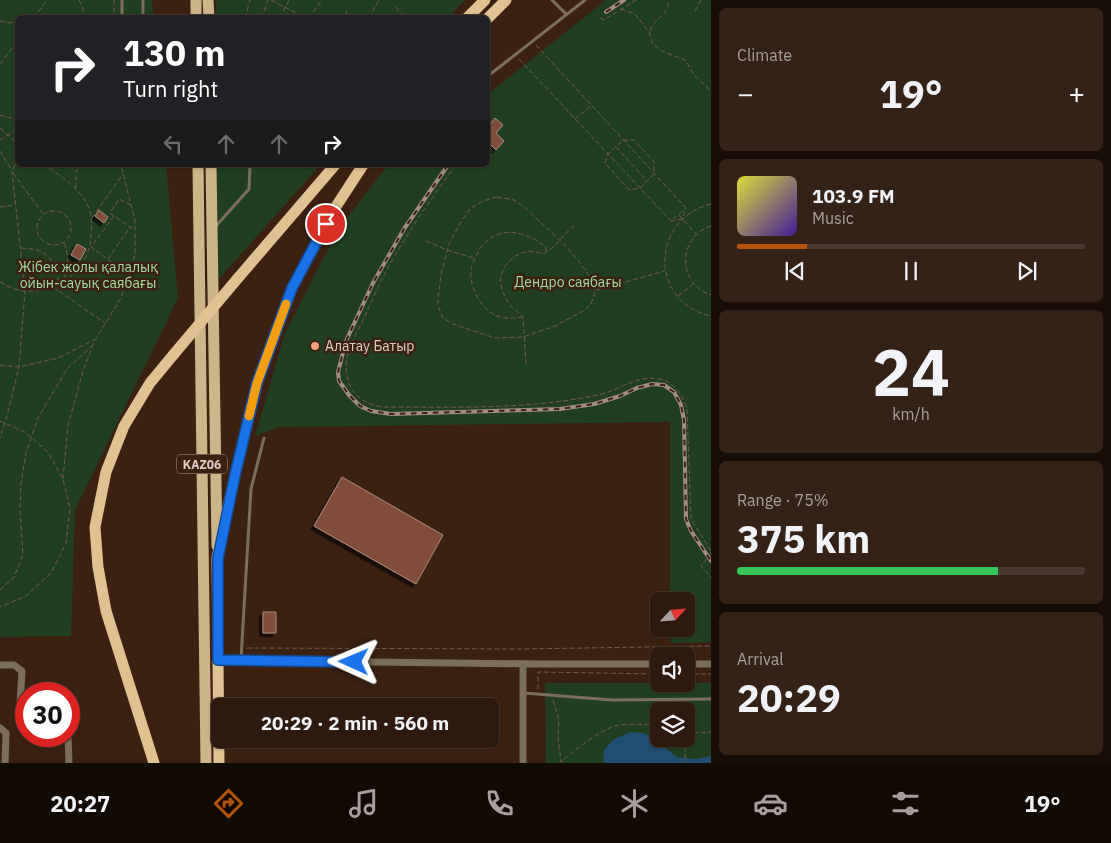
<!DOCTYPE html>
<html lang="en">
<head>
<meta charset="utf-8">
<style>
  body { margin:0; font-family:"IBM Plex Sans",sans-serif; background:#352216; color:#f1f3f6; height:100vh; display:flex; flex-direction:column; font-size:19px; white-space:nowrap }
  * { box-sizing:border-box; margin:0 }
  p { font-size:16px; color:#a7a09d }
  .icon { flex:none; width:28px; height:28px; fill:none; stroke:currentColor; stroke-width:2; stroke-linecap:round; stroke-linejoin:round }
  .map { position:relative; flex:1; overflow:hidden }
  .drawer { display:flex; flex-direction:column; gap:8px; padding:8px; background:#190e07; width:400px }
  .drawer>* { flex:none }
  .top-card { position:absolute; left:15px; top:15px; width:475px; height:152px; border-radius:8px; box-shadow:0 1px 4px #0004,0 0 0 1px #48382e; background:#202124; color:#fff; overflow:hidden }
  .needle { width:32px; rotate:64deg }
  .controls { position:absolute; left:650px; top:592px; display:grid; gap:10px }
  .controls a { display:grid; place-items:center; width:45px; height:45px; border-radius:8px; background:#2d190d; box-shadow:0 1px 4px #0004,0 0 0 1px #48382e; font-size:25px }
  .speed { position:absolute; left:15px; top:682px; display:flex; gap:10px; font-size:25px; font-weight:700; text-align:center }
  .speed>* { display:grid; place-content:center; width:65px; height:65px; border-radius:50%; background:#2d190d; box-shadow:0 1px 4px #0004,0 0 0 1px #48382e; line-height:1 }
  .speed .limit { border:8px solid #d22; background:#fff; color:#111 }
  .pin { position:absolute; display:grid; place-items:center; width:42px; height:42px; color:#fff; margin:-21px; border:2px solid #fff; border-radius:50%; box-shadow:0 1px 5px #0007 }
  .me { position:absolute; width:55px; margin:-28px; rotate:271deg; stroke-linejoin:round; filter:drop-shadow(0 0 4px #0008) }
  .turn { display:flex; align-items:center; gap:18px; height:105px; padding:0 25px; font-size:22px }
  .turn .icon { width:65px; height:65px; stroke-width:2.5 }
  .turn b { display:block; font-size:35px; line-height:42px }
  .lanes { display:flex; align-items:center; height:48px; padding:0 25px; background:#0003; justify-content:center; gap:25px; direction:ltr }
  .lanes .off { opacity:.35 }
  .big { font-size:38px; font-weight:800; line-height:1.1 }
  .drawer .card { flex:1; display:flex; flex-direction:column; justify-content:center; gap:8px; min-width:0; padding:0 18px; border-radius:8px; background:#352216 }
  .drawer .dial { align-items:center; gap:0 }
  .dial b { font-size:65px; line-height:1 }
  .song { display:flex; align-items:center; gap:15px }
  .cover { width:60px; height:60px; border-radius:8px; background:linear-gradient(135deg,hsl(60 70% 55%),hsl(260 70% 35%)) }
  .played { height:5px; border-radius:2px; background:linear-gradient(90deg,#b45309 20%,#48382e 20%) }
  .keys { display:flex; justify-content:space-around; direction:ltr }
  .heat { display:flex; justify-content:space-between; align-items:center; font-size:28px; direction:ltr }
  .charge { height:8px; border-radius:4px; background:linear-gradient(90deg,#34c759 75%,#48382e 0) }
  .trip { position:absolute; left:211px; top:698px; width:288px; height:50px; border-radius:8px; background:#2d190d; box-shadow:0 1px 4px #0004,0 0 0 1px #48382e; font-weight:800; line-height:50px; text-align:center }
  .dock { display:flex; height:80px; justify-content:space-around; align-items:center; background:#120a05; color:#a7a09d }
  .dock .icon { width:35px; height:35px }
  .dock .active { color:#b45309 }
  .dock b { font-size:22px; color:#f1f3f6 }
  main { display:flex; flex:1; min-height:0 }
  .map>svg:first-child { display:block }
</style>
</head>
<body>
<main>
<div class="map">
<svg width="711" height="763" viewBox="0 0 711 763">
  <defs>
    <filter id="shadow"><feDropShadow dx="-3.5" dy="3.5" stdDeviation="0" flood-color="#0009"/></filter>
  </defs>
  <rect width="100%" height="100%" fill="#3c2111"/>
  <!-- green -->
  <path fill="#203f20" fill-rule="evenodd" d="M0 0H152L153 17 18 18V165H166L178 298 75 510 71 636 0 637Z
    M216 0H465L449 17 216 18Z
    M606 0H711V642L671 643 670 629H686V601H670V422L280 427 255 436 285 333 339 228 388 165H488V94Z
    M217 165H320L218 280Z
    M545 683H711V763H546ZM659 711H686V739H659Z"/>
  <!-- water -->
  <path fill="#204e70" d="M631 732 644 733 654 738 677 757 696 759 711 756V763H604C599 745 617 737 631 732Z"/>
  <!-- building -->
  <path fill="#814d3a" stroke="#af8a7d" filter="url(#shadow)" d="M495 118 503 125 496 133 504 141 496 150 488 142V127Z
    M99 210 108 217 104 223 95 216Z
    M77 244 86 249 80 260 71 255Z
    M342 477 443 535 416 584 314 526Z
    M263 612H276V633H263Z"/>
  <g fill="none" stroke-linecap="round" stroke-linejoin="round">
    <!-- path -->
    <path stroke="#735a4d" stroke-width="1" stroke-dasharray="5 2.5" stroke-linecap="butt" d="M79 0 87 18
      M114 0V18
      M271 0 306 18
      M396 7 404 18
      M621 9 635 14 649 32 653 44 662 51 685 60 695 76 711 91
      M346 11 348 18
      M695 11 701 0
      M30 18 35 16
      M34 18 47 0
      M245 18 250 0
      M262 18 268 0
      M280 18 289 0
      M309 18 322 0
      M369 18 379 0
      M600 18 604 20 636 0
      M0 21 9 23 18 21
      M650 31C654 17 667 19 669 0
      M536 45 686 208 682 219 671 221
      M519 59 671 221 685 209
      M0 64 18 40
      M0 115 18 120
      M575 119 591 106
      M0 128 18 144
      M0 140 18 129
      M623 140H634L654 162V174L640 188 629 190 605 163 608 154Z
      M616 147 646 180
      M0 151 12 171 25 291 19 367 7 416 0 438
      M69 165 75 172
      M456 165C432 197 410 229 390 264 381 280 373 298 365 316 358 331 347 348 346 365 346 390 359 403 382 407 454 407 527 410 598 395 618 391 638 374 660 379 674 382 682 395 687 408L691 519 711 551
      M13 169 18 159
      M13 173 43 214
      M76 188V173L79 165
      M497 197 514 200 523 206C549 231 582 256 596 290L591 304 585 310 555 326 523 337 495 338 453 324 443 318 438 306V299L441 274 449 244 462 220 471 208 483 201Z
      M711 204C650 219 649 303 711 316
      M131 205 119 199 110 213 133 229
      M0 207 14 205
      M37 228a17 17 0 1 1 34 0a17 17 0 1 1-34 0Z
      M679 215 696 234
      M114 216 91 247 128 274
      M92 218 123 174
      M711 226C677 237 677 284 711 295
      M426 241 447 250 474 258
      M64 243C70 256 67 267 64 280
      M21 248C48 249 54 258 59 284
      M108 259 130 227
      M0 282C8 286 16 291 25 291 59 293 90 269 91 235 92 226 92 217 89 208 80 188 62 177 45 165
      M53 287 105 323
      M597 290 665 271
      M678 296 693 284
      M523 317C515 318 507 319 500 317 483 313 469 288 471 271 471 264 476 257 479 250 496 224 525 230 546 247V252
      M526 364 523 317C519 312 515 311 511 306 506 301 503 293 501 285 497 264 523 244 542 254 557 249 564 231 577 224
      M0 365 19 367 58 358 94 340
      M0 421 25 432 48 452 63 479 70 509 66 543 51 573 26 596 0 607
      M63 479 68 425 84 368 95 340 121 298 135 255V221L121 165
      M711 553 701 566 711 577
      M0 590 14 577 23 555 20 511 21 484 26 453 38 418 67 369 92 346
      M247 648 521 649 711 646
      M686 674H711
      M538 689V672L659 674
      M553 700 559 720 558 736 561 762C575 750 595 734 612 727 622 723 648 724 659 726
      M686 732 709 733 711 731
      M685 739V763"/>
    <!-- service -->
    <path stroke="#7b6e5a" stroke-width="3" d="M552 0 566 14
      M122 18V0
      M143 18V0
      M488 76 585 0
      M216 226 249 189 250 165
      M241 659 251 489 264 438
      M524 693 612 700 711 699"/>
    <!-- minor -->
    <path stroke="#7b6e5a" stroke-width="7" d="M218 660 539 664H659
      M523 664V763
      M686 664H711
      M0 665H14L22 671 20 705 26 706
      M0 728 6 733 5 763
      M68 736 69 763"/>
    <!-- primary -->
    <path stroke="#ceb489" stroke-width="11" d="M196 0V18
      M208 0 209 18
      M198 165 206 763
      M211 165 217 546"/>
    <!-- trunk -->
    <path stroke="#dec292" stroke-width="11" d="M467 18 485 0
      M488 18 506 0
      M238 278 335 165
      M154 763 106 611 98 567 95 527 106 472 124 426 150 383 174 354
      M219 763 217 558 235 475 257 383 292 288 335 208 363 165"/>
    <defs>
      <path id="rail" d="M606 12 624 0
        M448 165 404 229 373 283 346 341 338 372 339 381 349 395 360 406 371 411 391 414 560 409 594 404 620 396 637 388 652 384 664 385 674 392 681 405 684 420 686 519 691 531 711 561"/>
    </defs>
    <!-- rail casing -->
    <use href="#rail" stroke="#a38d82" stroke-width="4"/>
    <!-- rail -->
    <use href="#rail" stroke="#3c2111" stroke-width="2" stroke-dasharray="5.5" stroke-linecap="butt"/>
    <!-- trunk-bridge -->
    <path stroke="#dec292" stroke-width="11" d="M174 354 238 278"/>
  </g>
  <g fill="none" stroke-linecap="round" stroke-linejoin="round">
    <defs>
      <path id="route" d="M326 224 292 288 257 383 235 475 218 558V660L354 662"/>
    </defs>
    <!-- route casing -->
    <use href="#route" stroke="#114b97" stroke-width="12"/>
    <!-- route -->
    <use href="#route" stroke="#1a73e8" stroke-width="9"/>
    <!-- slow -->
    <path stroke="#f59e0b" stroke-width="9" d="M249 416 257 383 286 304"/>
  </g>
  <!-- markers -->
  <circle fill="#f1a17b" stroke="#3c2111" stroke-width="2" cx="315" cy="346" r="5"/>
  <g text-anchor="middle" dominant-baseline="central" stroke-width="5" stroke-linejoin="round" paint-order="stroke">
    <!-- shield labels -->
    <rect fill="#3c2111" stroke="#af998e" stroke-width="1" x="177" y="454.5" width="50" height="19" rx="4"/>
    <g font-size="12" font-weight="bold" fill="#e0cdc4">
      <text x="202" y="464">KАZ06</text>
    </g>
    <!-- park labels -->
    <g font-size="14" fill="#a0de9f" stroke="#3c2111">
      <text x="88" y="267">Жібек жолы қалалық<tspan x="88" dy="16">ойын-сауық саябағы</tspan></text>
      <text x="568" y="282">Дендро саябағы</text>
    </g>
    <!-- poi labels -->
    <g font-size="14" fill="#e0cdc4" stroke="#3c2111" text-anchor="start">
      <text x="325" y="346">Алатау Батыр</text>
    </g>
  </g>
</svg>
<div class="controls">
<a><svg class="needle" viewBox="-14 -14 28 28"><path d="M0-13l5 13h-10z" fill="#e53935"/><path d="M0 13l5-13h-10z" fill="#a7a09d"/></svg></a>
<a><svg class="icon" aria-label="sound" viewBox="0 0 24 24"><path d="M4 9h4l5-4v14l-5-4H4zM17 9q2 3 0 6"/></svg></a>
<a><svg class="icon" aria-label="layers" viewBox="0 0 24 24"><path d="M12 4l9 5-9 5-9-5zM3 14l9 5 9-5"/></svg></a>
</div>
<div class="speed"><div class="limit">30</div></div>
<div class="pin" style="left:326px;top:224px;background:#d93025"><svg class="icon" aria-label="arrive" viewBox="0 0 24 24"><path d="M6 21V4h12l-3 4 3 4H6"/></svg></div>
<svg class="me" style="left:354px;top:662px" viewBox="-20 -20 40 40"><path d="M0-17L14 15 0 8-14 15z" fill="#1a73e8" stroke="#fff" stroke-width="4"/></svg>
<div class="trip">20:29 · 2 min · 560 m</div>
<div class="top-card">
<div class="turn"><svg class="icon" aria-label="right" viewBox="0 0 24 24"><path d="M7 20v-9h11M14 6l5 5-5 5"/></svg><div><b>130 m</b>Turn right</div></div>
<div class="lanes"><svg class="icon off" aria-label="left" viewBox="0 0 24 24"><path d="M17 20v-9H6M10 6l-5 5 5 5"/></svg><svg class="icon off" aria-label="ahead" viewBox="0 0 24 24"><path d="M12 20V5M6 11l6-6 6 6"/></svg><svg class="icon off" aria-label="ahead" viewBox="0 0 24 24"><path d="M12 20V5M6 11l6-6 6 6"/></svg><svg class="icon" aria-label="right" viewBox="0 0 24 24"><path d="M7 20v-9h11M14 6l5 5-5 5"/></svg></div>
</div>
</div>
<section class="drawer">
<div class="card"><p>Climate</p>
<div class="heat"><a>−</a><b class="big">19°</b><a>+</a></div>
</div>
<div class="card">
<div class="song"><i class="cover"></i><div><b>103.9 FM</b><p>Music</p></div></div>
<div class="played"></div>
<div class="keys"><svg class="icon" aria-label="previous" viewBox="0 0 24 24"><path d="M18 5L8 12l10 7zM5 5v14"/></svg><svg class="icon" aria-label="pause" viewBox="0 0 24 24"><path d="M8 5v14M16 5v14"/></svg><svg class="icon" aria-label="next" viewBox="0 0 24 24"><path d="M6 5l10 7-10 7zM19 5v14"/></svg></div>
</div>
<div class="card dial"><b>24</b><p>km/h</p></div>
<div class="card"><p>Range · 75%</p><b class="big">375 km</b><div class="charge"></div></div>
<div class="card"><p>Arrival</p><b class="big">20:29</b></div>
</section>
</main>
<nav class="dock">
<b>20:27</b>
<svg class="icon active" aria-label="directions" viewBox="0 0 24 24"><path d="M12 3l9 9-9 9-9-9zM9 14v-3h6M13 9l2 2-2 2"/></svg>
<svg class="icon" aria-label="music" viewBox="0 0 24 24"><path d="M9 18V5l10-2v13"/><circle cx="6" cy="18" r="3"/><circle cx="16" cy="16" r="3"/></svg>
<svg class="icon" aria-label="phone" viewBox="0 0 24 24"><path d="M5 4h4l2 5-3 2q2 4 5 5l2-3 5 2v4C11 20 4 13 5 4z"/></svg>
<svg class="icon" aria-label="climate" viewBox="0 0 24 24"><path d="M12 3v18M4 7l16 10M4 17L20 7"/></svg>
<svg class="icon" aria-label="car" viewBox="0 0 24 24"><path d="M5 17H2v-5l4-1 3-4h7l3 4 3 1v5h-3M9 17h6M6 11h13"/><circle cx="7" cy="17" r="2"/><circle cx="17" cy="17" r="2"/></svg>
<svg class="icon" aria-label="filters" viewBox="0 0 24 24"><path d="M4 7h16M4 17h16"/><circle cx="9" cy="7" r="2"/><circle cx="15" cy="17" r="2"/></svg>
<b>19°</b>
</nav>
</body>
</html>
